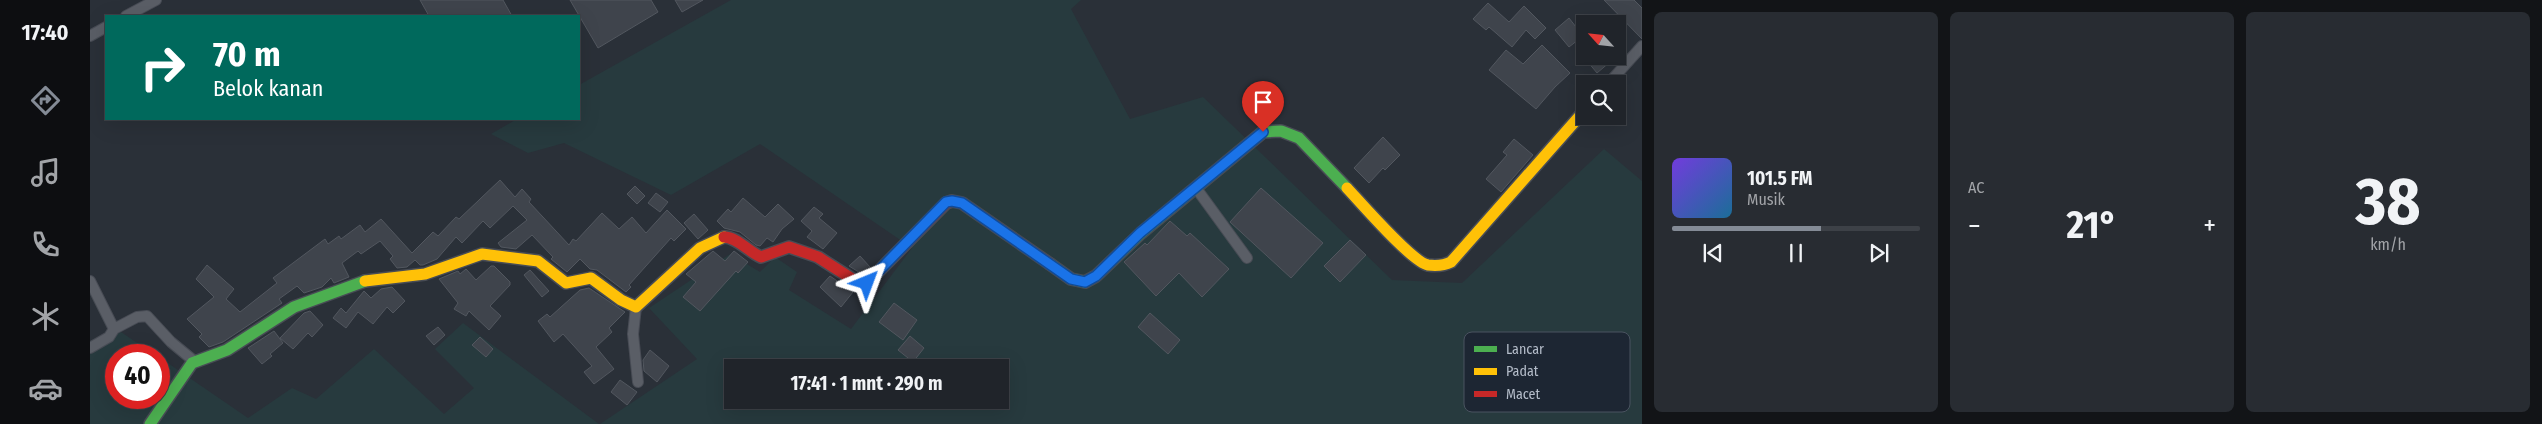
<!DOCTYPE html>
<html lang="id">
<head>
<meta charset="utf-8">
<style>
  body { margin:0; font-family:"Fira Sans Condensed",sans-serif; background:#282c32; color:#f1f3f6; height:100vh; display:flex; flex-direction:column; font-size:19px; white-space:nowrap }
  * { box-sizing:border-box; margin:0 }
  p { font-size:16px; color:#a2a4a8 }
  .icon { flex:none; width:28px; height:28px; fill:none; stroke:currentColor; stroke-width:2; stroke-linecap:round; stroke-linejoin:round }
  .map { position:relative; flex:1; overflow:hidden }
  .panel { display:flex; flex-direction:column; gap:12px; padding:12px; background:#121417; width:900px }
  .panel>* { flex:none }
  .guide { position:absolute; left:15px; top:15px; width:475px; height:105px; border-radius:0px; box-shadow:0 5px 20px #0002,0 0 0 1px #3d4147; background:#00695c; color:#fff; overflow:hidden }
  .needle { width:32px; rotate:297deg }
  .tools { position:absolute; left:1486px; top:15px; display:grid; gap:10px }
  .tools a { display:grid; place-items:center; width:50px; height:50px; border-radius:0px; background:#20242a; box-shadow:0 5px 20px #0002,0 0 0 1px #3d4147; font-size:25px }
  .speed { position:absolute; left:15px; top:344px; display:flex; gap:10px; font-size:25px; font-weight:700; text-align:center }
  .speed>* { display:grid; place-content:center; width:65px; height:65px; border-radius:50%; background:#20242a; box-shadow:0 5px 20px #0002,0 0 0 1px #3d4147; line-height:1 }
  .speed .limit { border:8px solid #d22; background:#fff; color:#111 }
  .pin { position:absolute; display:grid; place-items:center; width:42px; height:42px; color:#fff; margin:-51px -21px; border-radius:50% 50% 50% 0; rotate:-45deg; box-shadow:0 0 5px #0007 }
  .pin .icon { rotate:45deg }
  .me { position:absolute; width:55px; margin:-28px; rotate:44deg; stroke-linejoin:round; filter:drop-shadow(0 0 4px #0008) }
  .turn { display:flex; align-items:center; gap:18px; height:105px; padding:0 25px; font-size:22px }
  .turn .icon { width:65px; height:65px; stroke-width:2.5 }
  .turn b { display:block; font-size:35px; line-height:42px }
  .big { font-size:38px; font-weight:700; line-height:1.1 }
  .panel .tile { flex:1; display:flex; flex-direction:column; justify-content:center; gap:8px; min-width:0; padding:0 18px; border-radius:8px; background:#282c32 }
  .panel .dial { align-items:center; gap:0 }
  .dial b { font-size:65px; line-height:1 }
  .song { display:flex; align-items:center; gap:15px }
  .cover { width:60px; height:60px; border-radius:8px; background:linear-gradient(135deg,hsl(260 70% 55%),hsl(200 70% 35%)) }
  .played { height:5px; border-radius:2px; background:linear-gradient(90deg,#848b96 60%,#3d4147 60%) }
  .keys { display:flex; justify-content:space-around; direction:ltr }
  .heat { display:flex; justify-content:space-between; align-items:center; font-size:28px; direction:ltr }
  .panel .tiles { flex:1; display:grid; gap:12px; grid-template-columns:repeat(3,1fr) }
  .trip { position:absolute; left:634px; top:359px; width:285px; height:50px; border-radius:0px; background:#20242a; box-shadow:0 5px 20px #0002,0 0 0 1px #3d4147; font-weight:700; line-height:50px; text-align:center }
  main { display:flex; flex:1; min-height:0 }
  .tab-bar { display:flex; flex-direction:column; width:90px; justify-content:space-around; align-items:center; background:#0d0e11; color:#a2a4a8 }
  .tab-bar .icon { width:35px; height:35px }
  .tab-bar .active { color:#848b96 }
  .tab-bar b { font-size:22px; color:#f1f3f6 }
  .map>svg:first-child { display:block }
</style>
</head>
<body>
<main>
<nav class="tab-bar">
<b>17:40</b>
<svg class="icon active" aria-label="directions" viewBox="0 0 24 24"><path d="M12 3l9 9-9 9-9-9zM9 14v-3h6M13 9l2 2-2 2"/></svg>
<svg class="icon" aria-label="music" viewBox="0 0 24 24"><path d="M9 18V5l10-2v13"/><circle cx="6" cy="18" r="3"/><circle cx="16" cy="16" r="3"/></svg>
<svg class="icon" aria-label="phone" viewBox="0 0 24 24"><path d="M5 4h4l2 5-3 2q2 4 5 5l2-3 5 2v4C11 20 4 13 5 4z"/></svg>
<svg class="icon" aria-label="climate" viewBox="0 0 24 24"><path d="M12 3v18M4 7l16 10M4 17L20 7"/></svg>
<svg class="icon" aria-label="car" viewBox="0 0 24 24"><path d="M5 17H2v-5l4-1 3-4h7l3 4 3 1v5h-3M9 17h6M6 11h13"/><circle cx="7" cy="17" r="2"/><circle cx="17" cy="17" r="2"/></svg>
</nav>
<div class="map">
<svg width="1552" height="424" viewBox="0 0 1552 424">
  <rect width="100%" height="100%" fill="#2a3038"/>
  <!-- green -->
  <path fill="#273a3e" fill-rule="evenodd" d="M641 0H991L981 9 1040 119 1113 97 1302 280 1372 283 1514 149 1552 181V424H510L607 359 559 308 640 254 670 272 685 257 707 272 699 290 761 329 822 248 670 144 581 195 474 143 438 153 401 134 427 119H489V85ZM642 368H910V400H642Z
    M373 323 509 424H0V348L31 332 65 355H26V398H69V357L158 418 202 388 226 399 284 349 354 414 384 388 345 349Z"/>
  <!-- building -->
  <path fill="#3f444c" stroke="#52575f" d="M330 0H413L422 16H339Z
    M480 0H561L568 12 508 48Z
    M585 0H613L592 12Z
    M1514 0H1544L1552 8V39Z
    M1398 3 1419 22 1434 6 1456 28 1445 39 1436 30 1422 47 1399 27 1396 30 1383 19Z
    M1479 18 1493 36 1479 47 1465 30Z
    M1452 45 1480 73 1465 87 1446 109 1399 70 1416 50 1433 64Z
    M1493 56H1527L1507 73Z
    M1293 137 1310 155 1295 170 1293 168 1279 183 1264 168Z
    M1424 139 1443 155 1411 192 1396 179 1417 155 1413 152Z
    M410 180 425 197 432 189 441 199 439 202 479 245 483 239 486 241 512 213 529 229 542 217 556 233 577 210 596 229 584 241 581 238 539 285 541 287 536 292 507 270 500 269 490 259 477 272 461 259 463 257 442 235 426 249 411 247 408 243 437 220 423 206 400 228 393 221 372 243 366 237 347 259 333 265H330L325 260 317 267 307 268 300 259 303 256 290 241 271 254 268 251 252 263 259 277 244 283 241 278 232 287 214 293 207 286 189 299 192 303 133 342 119 347 109 337 112 334 97 319 124 297 106 279 117 265 144 289 136 299 150 312 187 283 183 278 235 239 238 244 249 236 251 239 270 225 275 232 291 219 322 253 343 232 348 236 366 217 369 219Z
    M545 186 555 196 547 204 537 194Z
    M1171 188 1233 243 1201 278 1140 222Z
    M566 193 578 202 570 212 558 203Z
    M653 198 675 217 688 204 704 219 692 229 683 242 677 238 670 246 666 245 650 232 634 228 627 221 638 209 641 212Z
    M724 207 733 214 729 218 747 233 733 249 717 237 722 231 711 221Z
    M604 214 618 230 608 239 594 223Z
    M1080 221 1097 236 1100 233 1139 269 1112 297 1089 273 1066 296 1034 262 1055 243 1057 245Z
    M1260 240 1276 255 1250 282 1234 266Z
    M623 251 635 261 644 251 658 262 648 273 646 271 610 311 593 297 606 282 596 274Z
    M770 256 780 267 772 274 759 266Z
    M401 266H404L420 282V285L400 306 411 316 399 330 379 311 376 316 364 309 368 303 349 279 368 271 370 274 376 269 386 280Z
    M440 270 459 291 452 297 434 275Z
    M740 276 763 292 751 307 730 287Z
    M302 287 315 301 303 313 297 307 283 324 268 312 256 328 243 318 251 308 256 313 274 291 281 298 291 289Z
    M499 288 535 312 519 328 522 332 506 347 524 369 504 384 494 372 502 366 473 334 464 342 448 321 457 314 460 317 490 290Z
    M804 303 827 320 813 340 789 322Z
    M220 311 233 325 222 337 218 333 203 349 190 338 214 313Z
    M1060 313 1090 340 1078 354 1048 327Z
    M348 327 355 335 344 345 336 336Z
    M184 331 193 343 180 354 182 356 172 364 158 348Z
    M820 336 834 348 823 362 808 350Z
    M390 337 403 349 396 357 382 345Z
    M560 350 579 366 567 382 554 371 553 360Z
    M530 380 547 392 537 405 521 392Z"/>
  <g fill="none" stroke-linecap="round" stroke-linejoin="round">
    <defs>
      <path id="street" d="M36 16 66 0
        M0 36 16 27
        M1518 84 1552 46
        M1106 188 1157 258
        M0 281 24 329 19 337 0 348
        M546 307 543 334 548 382
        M24 329 47 317 57 316 81 342 104 361"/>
      <path id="fast" d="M960 264 981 279 995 282 1006 276 1051 233 1173 132 1191 131 1209 138 1257 188
        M60 424 102 363 137 350 204 307 275 281"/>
      <path id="slow" d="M1257 188C1271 203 1322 262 1338 265 1346 266 1355 265 1361 262L1495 110
        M275 281 335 274 392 254 448 261 476 283 501 278 531 300 546 307 610 248 634 237"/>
      <path id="jam" d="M634 237C647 237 659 252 671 257L699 247 728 257 770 284 777 283 856 203 862 201 872 203 960 264"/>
    </defs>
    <!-- street casing -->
    <use href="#street" stroke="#484c55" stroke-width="12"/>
    <!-- fast casing -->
    <use href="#fast" stroke="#484c55" stroke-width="14"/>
    <!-- slow casing -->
    <use href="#slow" stroke="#484c55" stroke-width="14"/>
    <!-- jam casing -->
    <use href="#jam" stroke="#484c55" stroke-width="14"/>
    <!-- street -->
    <use href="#street" stroke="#5a5e66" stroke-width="10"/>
    <!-- fast -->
    <use href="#fast" stroke="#4caf50" stroke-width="11"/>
    <!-- slow -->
    <use href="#slow" stroke="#ffc107" stroke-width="11"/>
    <!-- jam -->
    <use href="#jam" stroke="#c62828" stroke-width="11"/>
  </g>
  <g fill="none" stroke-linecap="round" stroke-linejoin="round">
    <defs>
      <path id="route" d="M777 283 856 202 862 201 872 203 981 279 995 282 1006 276 1050 233 1173 132"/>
    </defs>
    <!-- route casing -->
    <use href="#route" stroke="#114b97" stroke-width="12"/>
    <!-- route -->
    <use href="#route" stroke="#1a73e8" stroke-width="9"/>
  </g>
  <!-- legend -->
  <rect x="1374" y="332" width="166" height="80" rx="8" fill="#1d2633" stroke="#4a5360" stroke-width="1"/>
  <rect x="1384" y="346" width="23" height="6" fill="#4caf50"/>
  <rect x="1384" y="368" width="23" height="7" fill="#ffc107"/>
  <rect x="1384" y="391" width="23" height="6" fill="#c62828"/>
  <g font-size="14" fill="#b4bcc9">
    <text x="1416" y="354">Lancar</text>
    <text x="1416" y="376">Padat</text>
    <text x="1416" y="399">Macet</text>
  </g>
</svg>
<div class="tools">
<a><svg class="needle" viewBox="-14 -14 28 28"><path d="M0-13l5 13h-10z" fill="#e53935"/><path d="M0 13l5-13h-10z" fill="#a2a4a8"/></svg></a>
<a><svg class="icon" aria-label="search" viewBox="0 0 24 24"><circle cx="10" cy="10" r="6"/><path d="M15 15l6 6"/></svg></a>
</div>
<div class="speed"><div class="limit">40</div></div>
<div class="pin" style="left:1173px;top:132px;background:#d93025"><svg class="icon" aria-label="arrive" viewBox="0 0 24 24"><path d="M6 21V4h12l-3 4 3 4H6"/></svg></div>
<svg class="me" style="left:777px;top:283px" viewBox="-20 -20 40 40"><path d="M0-17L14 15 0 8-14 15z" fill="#1a73e8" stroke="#fff" stroke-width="4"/></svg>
<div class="trip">17:41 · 1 mnt · 290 m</div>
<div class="guide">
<div class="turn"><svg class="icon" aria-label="right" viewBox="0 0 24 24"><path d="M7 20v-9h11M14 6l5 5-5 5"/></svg><div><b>70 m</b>Belok kanan</div></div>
</div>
</div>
<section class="panel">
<div class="tiles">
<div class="tile">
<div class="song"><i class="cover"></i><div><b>101.5 FM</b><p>Musik</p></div></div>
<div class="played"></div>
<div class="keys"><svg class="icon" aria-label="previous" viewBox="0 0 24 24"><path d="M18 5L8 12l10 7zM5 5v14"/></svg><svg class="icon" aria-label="pause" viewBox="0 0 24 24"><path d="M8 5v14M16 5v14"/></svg><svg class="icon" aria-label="next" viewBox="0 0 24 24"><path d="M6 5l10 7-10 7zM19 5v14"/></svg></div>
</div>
<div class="tile"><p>AC</p>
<div class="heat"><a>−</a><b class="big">21°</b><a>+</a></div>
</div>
<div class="tile dial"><b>38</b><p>km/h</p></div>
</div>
</section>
</main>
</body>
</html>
